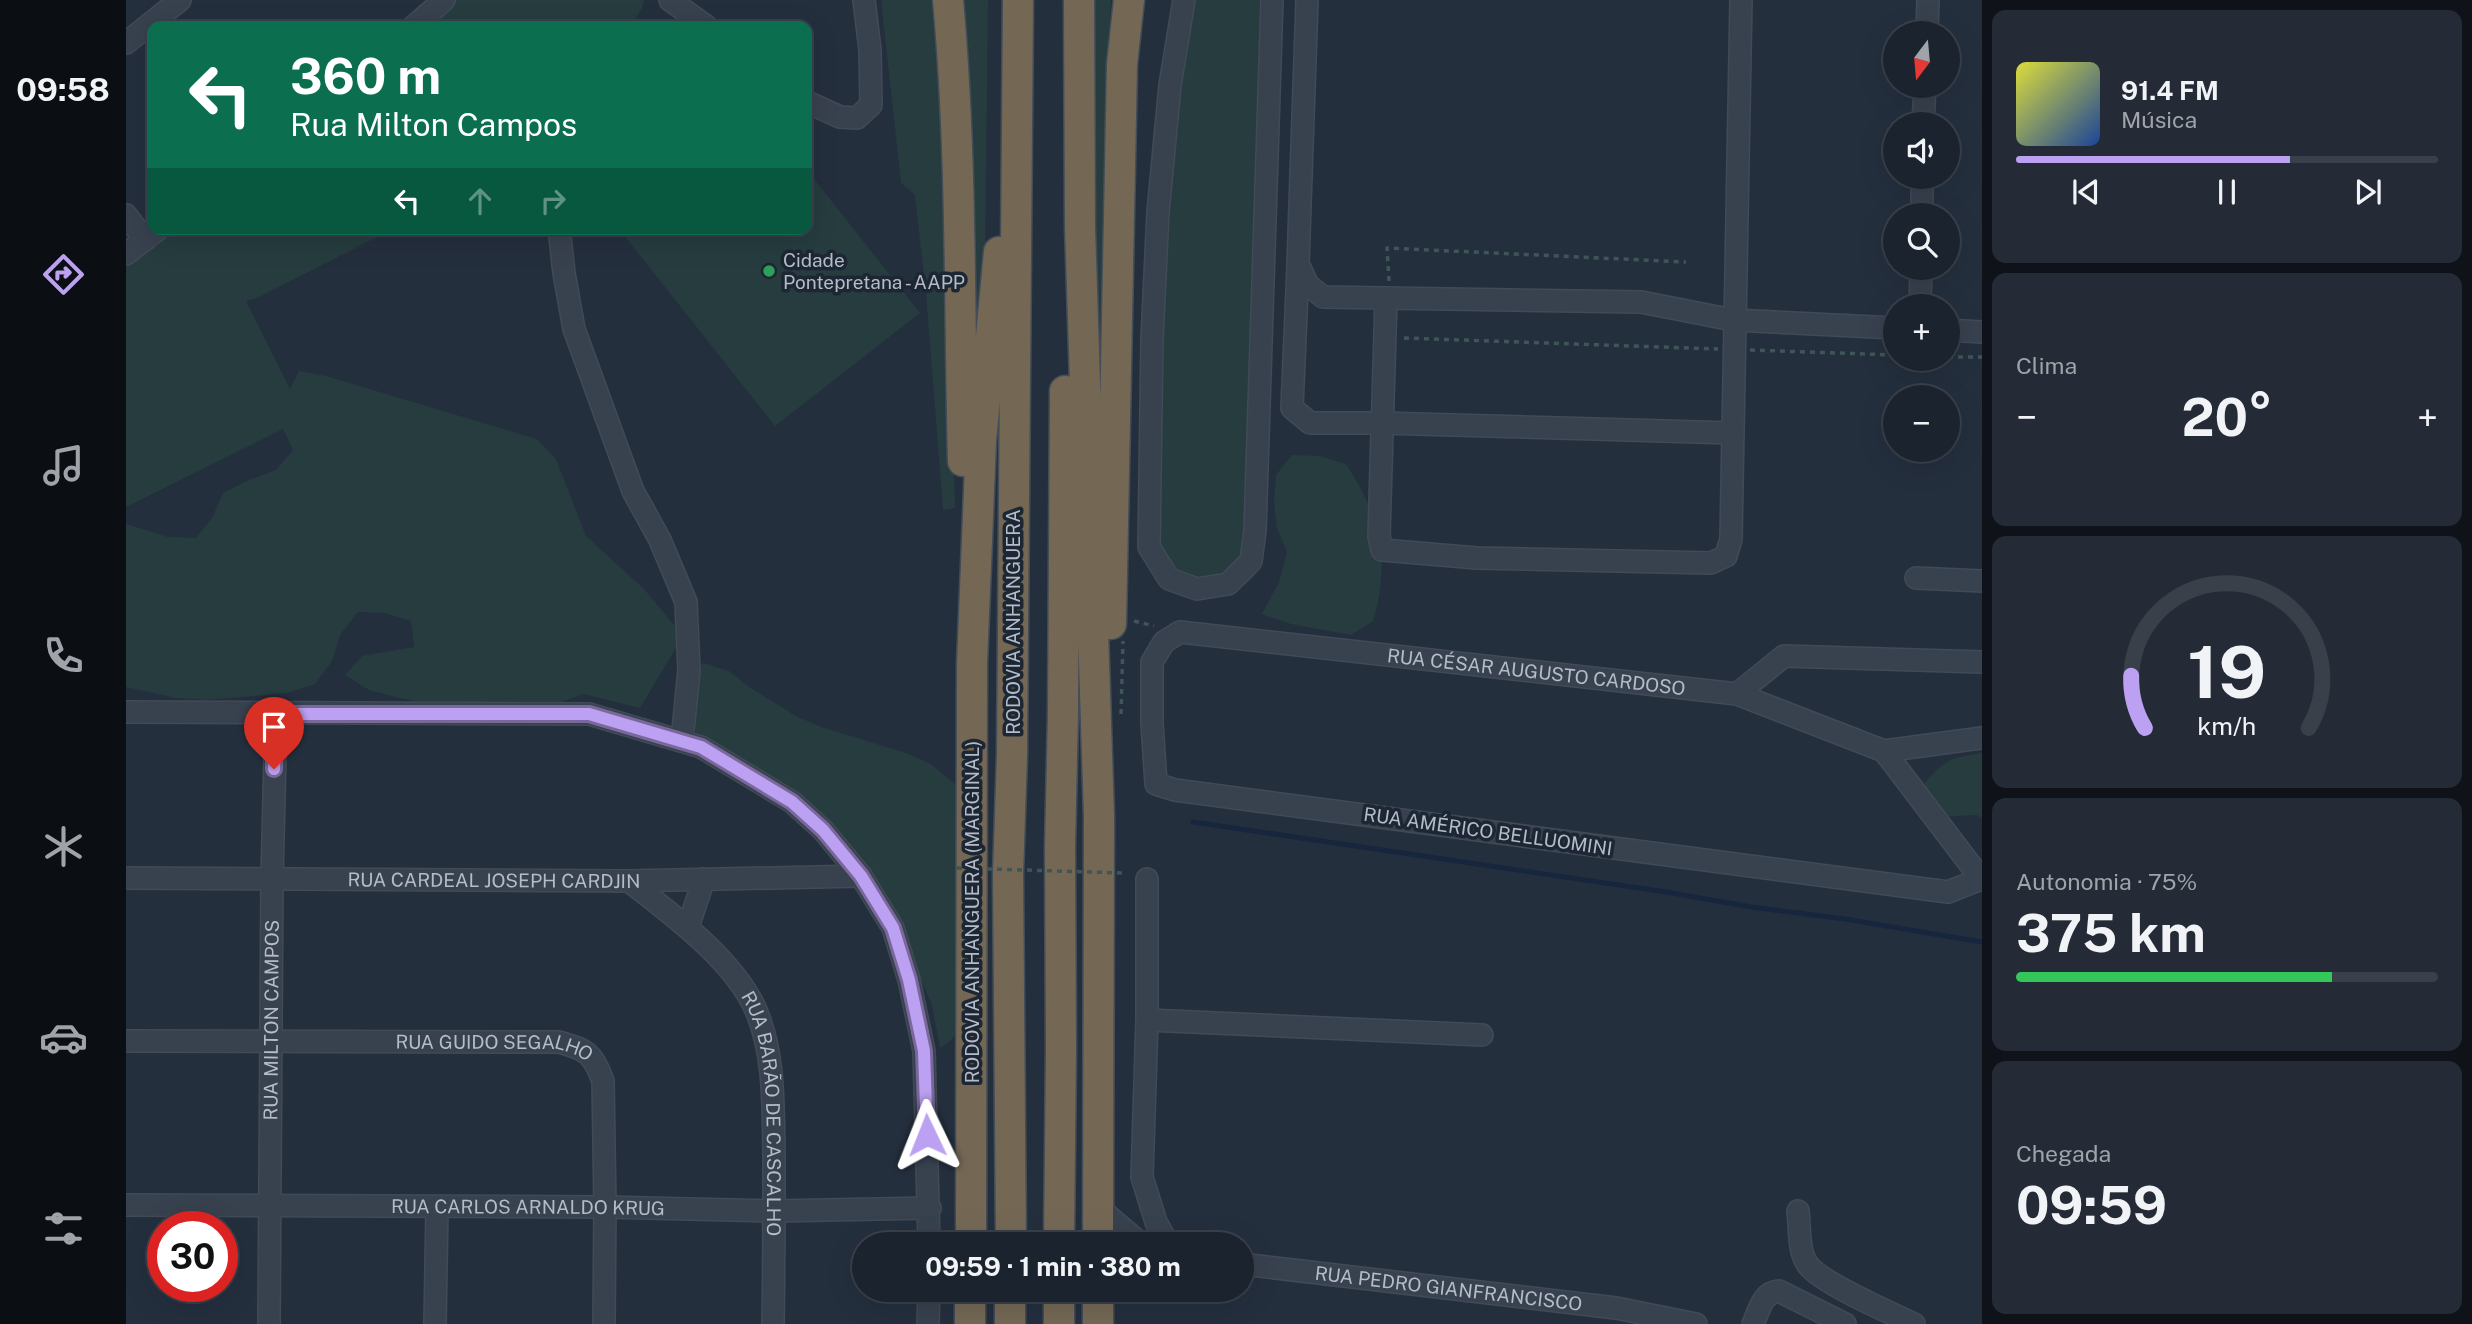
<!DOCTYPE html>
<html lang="pt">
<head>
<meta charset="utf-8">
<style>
  body { margin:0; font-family:"Public Sans",sans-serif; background:#242b36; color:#f1f3f6; height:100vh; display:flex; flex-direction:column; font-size:26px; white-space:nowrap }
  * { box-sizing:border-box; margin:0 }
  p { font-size:23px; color:#a0a4aa }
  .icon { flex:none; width:38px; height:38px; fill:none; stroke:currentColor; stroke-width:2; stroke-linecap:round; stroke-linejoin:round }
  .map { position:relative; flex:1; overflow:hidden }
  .drawer { display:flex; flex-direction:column; gap:10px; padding:10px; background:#0f1319; width:490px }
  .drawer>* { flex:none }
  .hud { position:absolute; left:21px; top:21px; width:665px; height:214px; border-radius:14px; box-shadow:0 7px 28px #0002,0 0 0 2px #39404a; background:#0b6e4f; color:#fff; overflow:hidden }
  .needle { width:46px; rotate:196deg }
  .controls { position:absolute; left:1757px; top:21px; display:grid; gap:14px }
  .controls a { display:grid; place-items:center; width:77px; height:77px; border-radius:50%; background:#1b232e; box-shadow:0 7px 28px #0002,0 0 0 2px #39404a; font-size:35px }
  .speed { position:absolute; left:21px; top:1211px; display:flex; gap:14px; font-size:35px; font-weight:700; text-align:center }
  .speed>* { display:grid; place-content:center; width:91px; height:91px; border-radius:50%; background:#1b232e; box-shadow:0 7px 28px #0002,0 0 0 2px #39404a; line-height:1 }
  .speed .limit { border:10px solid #d22; background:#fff; color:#111 }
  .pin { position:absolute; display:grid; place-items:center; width:60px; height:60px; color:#fff; margin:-72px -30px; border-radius:50% 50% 50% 0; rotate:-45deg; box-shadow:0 0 7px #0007 }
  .pin .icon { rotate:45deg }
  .me { position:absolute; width:77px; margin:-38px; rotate:358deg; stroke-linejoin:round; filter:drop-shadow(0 0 5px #0008) }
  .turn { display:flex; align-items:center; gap:24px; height:147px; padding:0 28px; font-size:32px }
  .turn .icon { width:91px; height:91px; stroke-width:2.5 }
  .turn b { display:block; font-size:49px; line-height:60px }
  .lanes { display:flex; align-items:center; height:66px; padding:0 28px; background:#0003; justify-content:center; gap:35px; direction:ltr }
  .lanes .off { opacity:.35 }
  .big { font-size:52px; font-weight:700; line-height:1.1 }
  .drawer .widget { flex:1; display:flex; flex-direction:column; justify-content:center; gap:10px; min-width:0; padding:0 24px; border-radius:14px; background:#242b36 }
  .drawer .dial { align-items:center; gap:0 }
  .dial svg { height:182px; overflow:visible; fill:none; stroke:#39404a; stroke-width:7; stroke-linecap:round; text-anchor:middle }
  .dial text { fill:#f1f3f6; stroke:none }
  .song { display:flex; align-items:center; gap:21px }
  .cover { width:84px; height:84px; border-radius:10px; background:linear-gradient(135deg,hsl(60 70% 55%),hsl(220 70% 35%)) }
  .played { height:7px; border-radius:4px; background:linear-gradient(90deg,#bca0f2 65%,#39404a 65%) }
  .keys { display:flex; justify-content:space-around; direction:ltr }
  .heat { display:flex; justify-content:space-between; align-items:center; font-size:38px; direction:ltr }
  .charge { height:10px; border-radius:5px; background:linear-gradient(90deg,#34c759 75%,#39404a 0) }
  .trip { position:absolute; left:726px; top:1232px; width:402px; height:70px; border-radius:35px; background:#1b232e; box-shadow:0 7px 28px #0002,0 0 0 2px #39404a; font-weight:700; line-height:70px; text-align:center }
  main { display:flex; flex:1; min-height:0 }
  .dock { display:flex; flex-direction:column; width:126px; justify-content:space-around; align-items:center; background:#0b0e12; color:#a0a4aa }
  .dock .icon { width:49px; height:49px }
  .dock .on { color:#bca0f2 }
  .dock b { font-size:32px; color:#f1f3f6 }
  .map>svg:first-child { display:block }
</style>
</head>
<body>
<main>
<nav class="dock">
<b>09:58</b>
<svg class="icon on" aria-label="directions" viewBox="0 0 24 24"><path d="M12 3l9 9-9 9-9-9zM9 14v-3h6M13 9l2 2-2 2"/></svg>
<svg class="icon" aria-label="music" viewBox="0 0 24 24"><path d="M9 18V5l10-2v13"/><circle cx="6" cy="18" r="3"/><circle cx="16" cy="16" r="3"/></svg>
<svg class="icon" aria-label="phone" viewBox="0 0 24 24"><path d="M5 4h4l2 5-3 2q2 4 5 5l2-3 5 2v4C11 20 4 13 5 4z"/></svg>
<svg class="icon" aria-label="climate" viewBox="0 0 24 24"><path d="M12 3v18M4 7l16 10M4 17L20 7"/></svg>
<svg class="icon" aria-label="car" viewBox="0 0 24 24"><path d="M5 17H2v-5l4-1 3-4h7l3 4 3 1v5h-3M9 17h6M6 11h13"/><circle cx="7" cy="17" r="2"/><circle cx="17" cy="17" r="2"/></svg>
<svg class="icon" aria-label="filters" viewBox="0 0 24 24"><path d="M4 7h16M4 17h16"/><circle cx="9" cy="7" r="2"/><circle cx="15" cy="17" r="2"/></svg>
</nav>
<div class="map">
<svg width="1856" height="1324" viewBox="0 0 1856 1324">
  <rect width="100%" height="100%" fill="#242f3e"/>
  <!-- green -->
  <path fill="#263c3f" d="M324 0H518L516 8 506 26H288Z
    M755 0H809L819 143 829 508 817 510 800 293 789 195 775 183Z
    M832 0H862L859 254 849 427Z
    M968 0H985L980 72 976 500 968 243Z
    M1047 0H1155L1138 551C1132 590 1104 594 1068 595L1014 525 1031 133 1036 63Z
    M681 170 794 313 649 426 493 229H681Z
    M26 229H285L249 238 131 298 120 301 164 389 173 371 200 376 411 439 430 459 460 536 518 589 557 636 514 708 458 694 430 704 353 712 273 698 243 690 219 675 236 656 288 647 285 621 259 613 232 612 214 635 206 661 189 684 161 693 81 700 50 698 0 687V524L42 537 70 538 86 518 97 493 123 480 150 470 167 450 157 429 0 507V242Z
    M1166 455 1194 456 1220 464C1254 515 1265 562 1247 621L1225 635 1165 624 1136 614 1153 582 1161 552 1151 528 1148 502 1150 475Z
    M577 663 603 671 623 687 670 716 695 727 780 753 805 764 844 797 840 1022 823 1042 814 1048 806 1005 793 976 720 858 572 739 563 708 560 683Z
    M1856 753V818L1851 815 1810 817 1797 785C1818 760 1823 758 1856 753Z"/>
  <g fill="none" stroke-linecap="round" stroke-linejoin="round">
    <!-- stream -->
    <path stroke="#17263c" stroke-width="5" d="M1067 822 1540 892 1625 907 1719 919 1856 942"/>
    <defs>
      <g id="minor">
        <path d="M544 0 580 26"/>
        <path d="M1058 0 1044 85 1032 212 1026 339 1023 547 1043 579 1071 589 1102 584 1125 561 1129 531 1146 0"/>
        <path d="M1181 0 1172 264 1182 285 1197 297 1515 302 1607 320 1769 328"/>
        <path d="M288 26 318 0"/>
        <path d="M1801 33 1802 0"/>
        <path d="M0 43 54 0"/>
        <path d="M681 102 714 117 731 118 745 105 744 50 738 0"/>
        <path d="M1797 124 1799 86"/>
        <path d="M0 215 19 240"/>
        <path d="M1796 215V177"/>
        <path d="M434 237 438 273 448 329 507 491 534 540 560 602 563 670 556 741"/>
        <path d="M0 254 32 229"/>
        <path d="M1172 266 1166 408 1184 423H1255L1607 433"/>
        <path d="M1260 299 1253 536 1256 550 1351 558 1585 563 1600 556 1605 539 1615 0"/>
        <path d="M1794 306 1795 268"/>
        <path d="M1822 330 1856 332"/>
        <path d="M1790 578 1856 581"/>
        <path d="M1611 694 1658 656 1856 662"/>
        <path d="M0 712 463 714 575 747 666 802 697 830 735 876 767 928 783 980 798 1051 803 1244"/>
        <path d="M1758 751 1856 880"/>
        <path id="s1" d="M0 878 503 881 735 876"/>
        <path d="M1021 879V1020L1016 1177 1030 1222 1042 1244"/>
        <path id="s2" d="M1855 879 1822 892 1049 790 1030 784 1026 723V662L1038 642 1054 632 1611 694 1758 751 1856 738"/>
        <path id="s3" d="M503 881C545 914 606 958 629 1008 649 1053 647 1106 648 1154 648 1211 648 1267 647 1324"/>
        <path d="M562 927 578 879"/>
        <path d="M1021 1020 1356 1035"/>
        <path id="s4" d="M0 1041 433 1042C461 1050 467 1053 477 1081L479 1207 478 1324"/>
        <path d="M972 1202 981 1215 1015 1244"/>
        <path id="s5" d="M0 1205 479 1207 648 1211 804 1208"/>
        <path d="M1672 1211C1674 1227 1672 1252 1682 1265 1695 1283 1765 1313 1788 1324"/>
        <path id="s6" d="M1116 1264 1490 1308 1570 1324"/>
        <path id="s7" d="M143 1324 146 879 150 714"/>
        <path d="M309 1324 311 1208"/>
        <path d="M802 1324 803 1290"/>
        <path d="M1627 1324C1633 1311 1636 1292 1653 1291L1719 1324"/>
      </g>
      <path id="highway" d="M822 0C836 153 833 307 837 461
        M953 0 954 227 973 816 972 1244
        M985 624 996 64 1003 0
        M845 1244 846 664 855 441 873 252
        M885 1244 882 874 886 755 892 0
        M933 1244 935 1050 934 847 937 713 939 391
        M933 1290V1324
        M972 1290V1324
        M844 1324V1290
        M884 1324V1290"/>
    </defs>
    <!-- minor casing -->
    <use href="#minor" stroke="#414a57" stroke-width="24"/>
    <!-- highway casing -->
    <use href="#highway" stroke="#434c59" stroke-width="33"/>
    <!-- path -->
    <path stroke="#3f5557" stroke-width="3.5" stroke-dasharray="5 5" stroke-linecap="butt" d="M1263 281 1261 248 1560 262
      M1278 338 1592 349
      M1624 350 1769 355
      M1822 357H1856
      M1008 621 1028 626
      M995 714 997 641"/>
    <!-- minor -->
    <use href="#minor" stroke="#38414e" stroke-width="21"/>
    <!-- highway -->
    <use href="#highway" stroke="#746855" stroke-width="30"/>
    <!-- path-bridge -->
    <path stroke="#3f5557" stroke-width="3.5" stroke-dasharray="5 5" stroke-linecap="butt" d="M831 868 998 873"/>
  </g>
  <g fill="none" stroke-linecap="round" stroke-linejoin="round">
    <defs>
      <path id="route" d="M148 769 150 714H463L575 747 666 802 697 830 735 876 767 928 783 980 798 1051 801 1135"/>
    </defs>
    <!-- route casing -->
    <use href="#route" stroke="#7a689d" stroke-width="18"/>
    <!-- route -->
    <use href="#route" stroke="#bca0f2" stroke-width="12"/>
  </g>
  <!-- markers -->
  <circle fill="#2e9e5b" stroke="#1d2633" stroke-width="2.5" cx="643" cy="271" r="7"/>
  <g text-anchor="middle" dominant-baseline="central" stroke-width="7" stroke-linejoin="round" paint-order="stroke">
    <!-- poi labels -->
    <g font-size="19" fill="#b4bcc9" stroke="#1d2633" text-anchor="start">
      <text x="657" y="260">Cidade<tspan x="657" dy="22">Pontepretana - AAPP</tspan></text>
    </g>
    <!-- street labels -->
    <g font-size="19" fill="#b4bcc9" stroke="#1d2633">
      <text transform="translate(887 622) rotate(-90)">RODOVIA ANHANGUERA</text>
      <text stroke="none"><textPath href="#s2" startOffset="1358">RUA CÉSAR AUGUSTO CARDOSO</textPath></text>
      <text transform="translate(1362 831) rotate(8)">RUA AMÉRICO BELLUOMINI</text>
      <text stroke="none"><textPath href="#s1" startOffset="368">RUA CARDEAL JOSEPH CARDJIN</textPath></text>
      <text transform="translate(846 912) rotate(-90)">RODOVIA ANHANGUERA (MARGINAL)</text>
      <text stroke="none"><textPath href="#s7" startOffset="304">RUA MILTON CAMPOS</textPath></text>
      <text stroke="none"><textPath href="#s4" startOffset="369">RUA GUIDO SEGALHO</textPath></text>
      <text stroke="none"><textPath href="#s3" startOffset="287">RUA BARÃO DE CASCALHO</textPath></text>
      <text stroke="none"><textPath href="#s5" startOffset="402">RUA CARLOS ARNALDO KRUG</textPath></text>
      <text stroke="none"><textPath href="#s6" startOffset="208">RUA PEDRO GIANFRANCISCO</textPath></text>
    </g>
  </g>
</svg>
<div class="controls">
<a><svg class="needle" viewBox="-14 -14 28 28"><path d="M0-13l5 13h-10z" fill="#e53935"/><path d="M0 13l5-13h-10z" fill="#a0a4aa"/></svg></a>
<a><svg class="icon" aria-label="sound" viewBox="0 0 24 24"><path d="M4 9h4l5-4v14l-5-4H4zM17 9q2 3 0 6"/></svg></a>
<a><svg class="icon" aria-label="search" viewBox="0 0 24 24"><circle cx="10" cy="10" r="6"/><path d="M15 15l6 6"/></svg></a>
<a>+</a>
<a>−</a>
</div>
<div class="speed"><div class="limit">30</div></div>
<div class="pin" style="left:148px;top:769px;background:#d93025"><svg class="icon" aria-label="arrive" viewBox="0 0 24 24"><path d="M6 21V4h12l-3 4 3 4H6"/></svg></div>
<svg class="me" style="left:801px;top:1135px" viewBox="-20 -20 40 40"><path d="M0-17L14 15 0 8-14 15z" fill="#bca0f2" stroke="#fff" stroke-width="4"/></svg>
<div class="trip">09:59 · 1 min · 380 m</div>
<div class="hud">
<div class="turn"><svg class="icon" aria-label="left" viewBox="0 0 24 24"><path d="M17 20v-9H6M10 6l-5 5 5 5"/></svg><div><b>360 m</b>Rua Milton Campos</div></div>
<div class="lanes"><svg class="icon" aria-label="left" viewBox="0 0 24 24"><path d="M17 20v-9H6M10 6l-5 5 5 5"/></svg><svg class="icon off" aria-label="ahead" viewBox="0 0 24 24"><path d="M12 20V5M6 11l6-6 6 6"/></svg><svg class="icon off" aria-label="right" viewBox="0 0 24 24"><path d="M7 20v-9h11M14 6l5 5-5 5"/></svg></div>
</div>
</div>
<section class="drawer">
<div class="widget">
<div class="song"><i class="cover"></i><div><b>91.4 FM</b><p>Música</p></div></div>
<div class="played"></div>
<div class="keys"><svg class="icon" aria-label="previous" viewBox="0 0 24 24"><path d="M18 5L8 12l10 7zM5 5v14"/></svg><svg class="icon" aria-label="pause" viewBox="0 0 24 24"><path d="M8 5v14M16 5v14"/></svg><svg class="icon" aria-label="next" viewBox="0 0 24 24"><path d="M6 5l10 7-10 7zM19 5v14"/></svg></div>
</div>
<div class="widget"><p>Clima</p>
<div class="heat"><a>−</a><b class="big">20°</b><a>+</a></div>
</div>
<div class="widget dial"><svg viewBox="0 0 100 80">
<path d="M14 69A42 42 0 1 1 86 69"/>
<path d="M14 69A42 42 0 0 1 8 46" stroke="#bca0f2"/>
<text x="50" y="56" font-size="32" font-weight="700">19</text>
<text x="50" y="72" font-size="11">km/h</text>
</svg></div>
<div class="widget"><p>Autonomia · 75%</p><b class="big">375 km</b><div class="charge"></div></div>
<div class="widget"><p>Chegada</p><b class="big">09:59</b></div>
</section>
</main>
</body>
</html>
